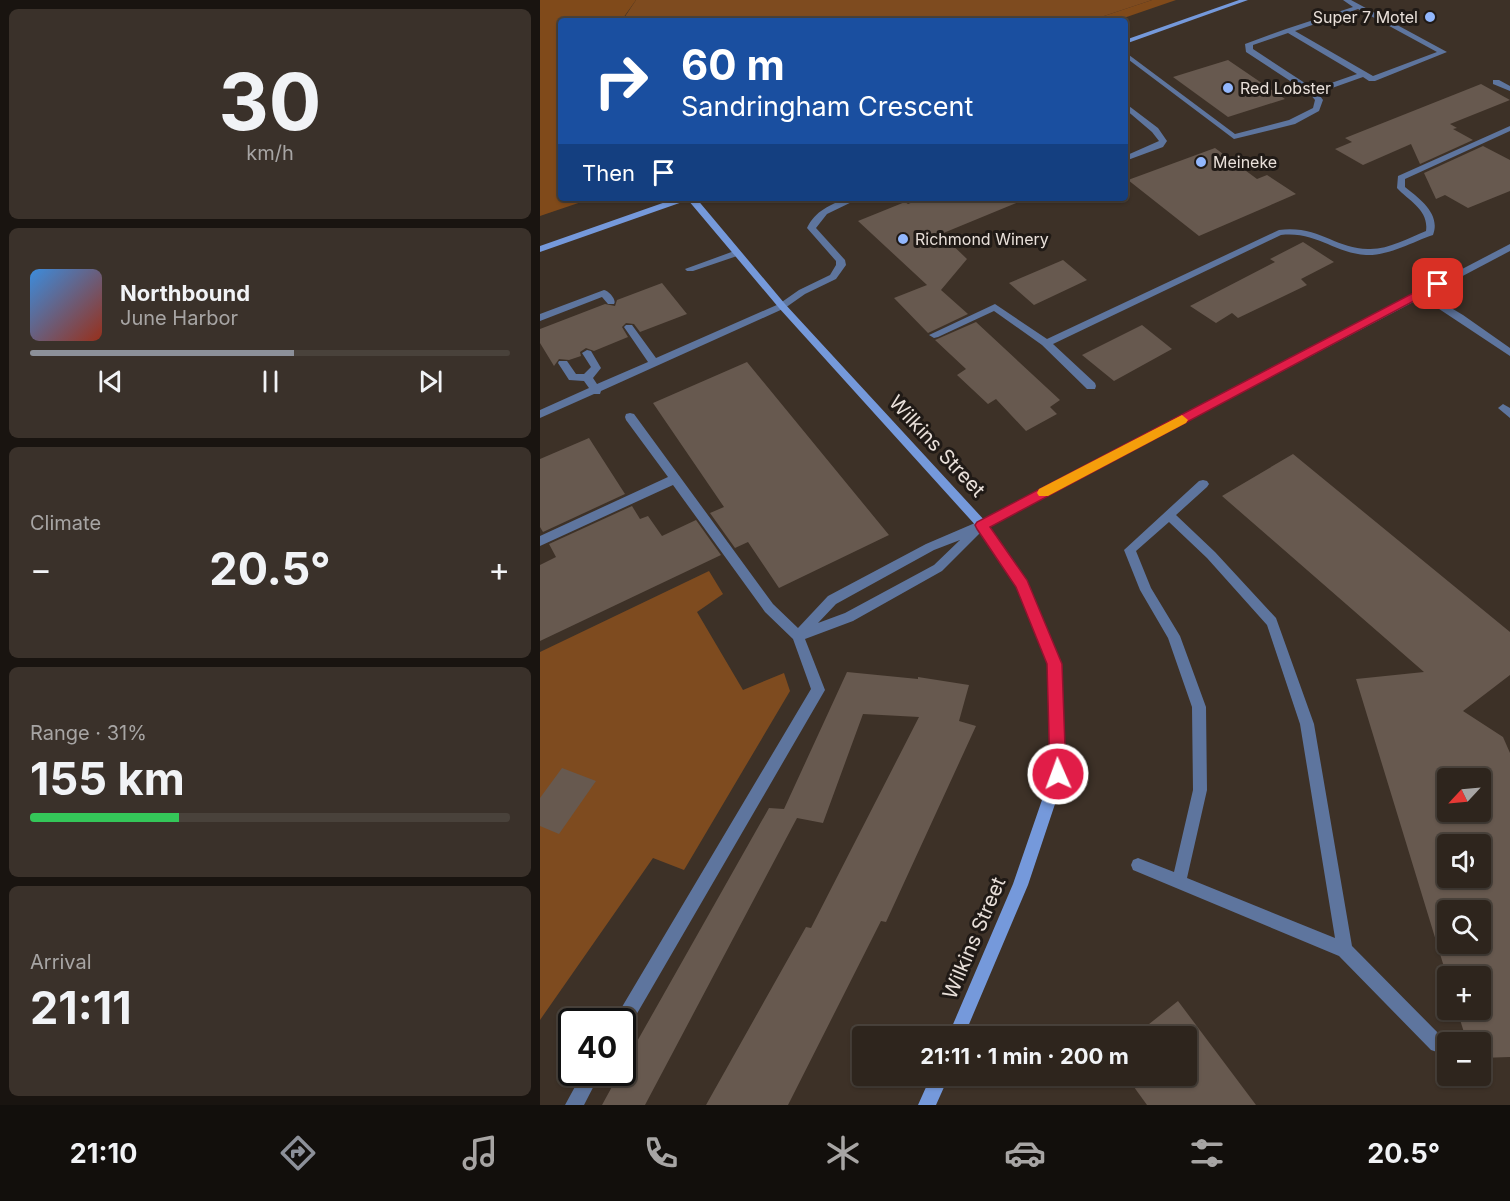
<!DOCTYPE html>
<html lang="en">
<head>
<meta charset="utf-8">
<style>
  body { margin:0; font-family:Inter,sans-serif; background:#3a312a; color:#f1f3f6; height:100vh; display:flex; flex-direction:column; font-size:22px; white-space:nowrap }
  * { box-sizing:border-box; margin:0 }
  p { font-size:20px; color:#a7a5a4 }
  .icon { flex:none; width:33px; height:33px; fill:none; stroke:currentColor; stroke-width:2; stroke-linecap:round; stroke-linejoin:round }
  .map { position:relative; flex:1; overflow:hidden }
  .drawer { display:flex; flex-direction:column; gap:9px; padding:9px; background:#191410; width:540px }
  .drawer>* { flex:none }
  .guide { position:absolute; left:18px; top:18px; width:570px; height:183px; border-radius:6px; box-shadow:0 2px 4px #0004,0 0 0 2px #49423b; background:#1a4fa0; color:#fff; overflow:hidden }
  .needle { width:39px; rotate:244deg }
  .tools { position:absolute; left:897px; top:768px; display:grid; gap:12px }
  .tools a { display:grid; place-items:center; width:54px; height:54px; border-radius:6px; background:#2e251d; box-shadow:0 2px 4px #0004,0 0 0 2px #49423b; font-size:30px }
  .speed { position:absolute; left:18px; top:1008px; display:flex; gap:12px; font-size:30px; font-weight:700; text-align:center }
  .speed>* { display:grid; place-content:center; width:78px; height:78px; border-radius:50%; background:#2e251d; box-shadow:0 2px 4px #0004,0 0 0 2px #49423b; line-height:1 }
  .speed .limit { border:3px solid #111; border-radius:9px; background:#fff; color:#111 }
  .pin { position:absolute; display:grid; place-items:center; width:51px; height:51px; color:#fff; margin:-26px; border-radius:12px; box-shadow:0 3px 9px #0006 }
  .me { position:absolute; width:66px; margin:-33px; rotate:358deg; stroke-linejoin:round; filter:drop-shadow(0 0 4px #0008) }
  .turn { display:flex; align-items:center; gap:21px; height:126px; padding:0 24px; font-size:27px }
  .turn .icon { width:78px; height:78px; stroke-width:2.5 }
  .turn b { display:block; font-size:42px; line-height:51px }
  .then { display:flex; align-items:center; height:57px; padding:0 24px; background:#0003; gap:12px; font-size:22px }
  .big { font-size:45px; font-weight:700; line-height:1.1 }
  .drawer .card { flex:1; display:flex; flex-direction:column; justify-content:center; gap:9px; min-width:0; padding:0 21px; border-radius:9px; background:#3a312a }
  .drawer .dial { align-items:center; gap:0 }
  .dial b { font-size:78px; line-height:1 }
  .song { display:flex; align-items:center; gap:18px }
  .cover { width:72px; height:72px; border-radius:9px; background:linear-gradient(135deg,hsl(210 70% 55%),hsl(10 70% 35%)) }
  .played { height:6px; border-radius:3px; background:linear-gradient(90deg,#8c9099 55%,#49423b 55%) }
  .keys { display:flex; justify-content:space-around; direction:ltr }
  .heat { display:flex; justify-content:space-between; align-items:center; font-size:33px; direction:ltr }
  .charge { height:9px; border-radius:4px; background:linear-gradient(90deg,#34c759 31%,#49423b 0) }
  .trip { position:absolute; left:312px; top:1026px; width:345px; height:60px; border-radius:6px; background:#2e251d; box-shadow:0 2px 4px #0004,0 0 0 2px #49423b; font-weight:700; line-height:60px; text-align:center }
  .menu { display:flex; height:96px; justify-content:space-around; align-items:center; background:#120f0c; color:#a7a5a4 }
  .menu .icon { width:42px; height:42px }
  .menu .on { color:#8c9099 }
  .menu b { font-size:27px; color:#f1f3f6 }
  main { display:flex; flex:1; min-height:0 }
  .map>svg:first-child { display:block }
</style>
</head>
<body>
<main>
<section class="drawer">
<div class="card dial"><b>30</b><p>km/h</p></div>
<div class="card">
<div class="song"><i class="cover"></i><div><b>Northbound</b><p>June Harbor</p></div></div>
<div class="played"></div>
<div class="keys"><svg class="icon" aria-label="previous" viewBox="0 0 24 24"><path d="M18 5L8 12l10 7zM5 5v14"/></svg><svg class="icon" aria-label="pause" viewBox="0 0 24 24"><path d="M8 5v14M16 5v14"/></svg><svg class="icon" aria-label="next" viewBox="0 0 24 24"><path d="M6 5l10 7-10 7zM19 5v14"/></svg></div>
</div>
<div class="card"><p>Climate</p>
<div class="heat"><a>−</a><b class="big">20.5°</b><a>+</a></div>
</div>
<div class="card"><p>Range · 31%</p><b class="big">155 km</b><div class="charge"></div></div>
<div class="card"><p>Arrival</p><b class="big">21:11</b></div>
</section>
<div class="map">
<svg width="970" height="1105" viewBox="0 0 970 1105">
  <rect width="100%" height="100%" fill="#3d3127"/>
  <!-- green -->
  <path fill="#7e4b1f" d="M96 0H612L549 21H82Z
    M169 571 183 594 157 612 203 690 244 673 250 691 144 870 113 858 0 1020V652Z"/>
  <!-- forest -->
  <path fill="#804a1a" d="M0 0H96L81 21H21V198H53L0 216Z
    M612 0H636L575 21H549Z"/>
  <!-- building -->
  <path fill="#67594f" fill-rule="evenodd" d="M688 60 745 99 688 117 633 77Z
    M941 84 970 100 910 124 917 128 913 129 933 140 880 164 871 144 823 165 795 149 812 142 805 138Z
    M943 146 970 160V191L928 208 905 195 896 199 884 173Z
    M675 148 717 179 727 175 756 194 659 236 588 180Z
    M383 198 486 199 401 234 427 259 401 290 428 314 388 333 354 298 387 285 318 221 365 202 368 204Z
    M763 242 794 262 761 279 767 285 698 318 692 313 676 323 650 306 735 262 730 259Z
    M523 260 547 280 494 305 469 283Z
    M122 283 147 314 100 332 94 324 86 323 82 327 88 337 54 351 46 348 40 352 41 356 29 360 19 359 14 366 0 343V329L65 304 75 306 77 300Z
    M436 322 520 400 510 407 517 414 486 431 456 399 448 404 417 375 426 369 395 340Z
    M602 325 632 349 574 381 542 355Z
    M207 362 349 535 239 588 208 542 195 548 170 513 184 507 113 403Z
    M49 438 85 494 3 532 0 527V459Z
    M753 454 970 632V675L923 711 963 737 970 753V1057L940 1058V1042H927L917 1010H940V976H908V980L816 679 884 672 682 496ZM908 778H940V812H908ZM908 844H940V878H908ZM908 910H940V944H908Z
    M92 506 100 519 108 516 122 536 156 520 181 555 0 641V565L16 557 9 544Z
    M307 672 378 679V677L429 685 419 721 436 726 346 922 341 921 248 1105H166L266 927 271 928 379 717 323 714 283 823 257 818 105 1105H62L80 1072H82V1068L229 808 244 809Z
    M22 768 56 781 19 834 0 826V798Z
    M638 1001 716 1105H607L586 1076H646V1036H594Z"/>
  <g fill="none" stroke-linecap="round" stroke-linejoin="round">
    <!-- lane -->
    <path fill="#5e759e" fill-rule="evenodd" d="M803 0H811L907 52 835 81H829L823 77 778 93 783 100 779 111 755 124 694 139 585 57V52L695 134 749 120 773 108 775 100 770 94 706 52 705 44 746 29 813 7ZM818 9 897 52 833 76 755 31ZM748 33 817 74 774 89 713 49V45Z
      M953 80H959L970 86V91L953 84Z
      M585 103 618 128 627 141 623 147 585 161V156L619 141 612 132 585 109Z
      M970 126V131L865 179V187C880 199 901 214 893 235 872 242 849 256 826 255 794 253 776 231 741 235L513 344 555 383 556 386 555 389H547L502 345 454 311 398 337 394 338 389 335 455 304 507 339 739 230C779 225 795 249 828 249 848 250 868 238 886 231 889 210 869 201 857 188L858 176Z
      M308 198H320L287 214 276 228 305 260 306 265 296 279 265 294 245 308 61 391 60 394H54L0 418V410L49 388 44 381 29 380 18 363 19 361H27L36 374H44L51 367 42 353 47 350 51 351 61 368 53 378 57 384 108 362 84 327 86 325H92L116 358 239 304 259 290 290 275 296 265V261L267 228C275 211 291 204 308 198Z
      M197 250 200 251V255L153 271H147L145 269Z
      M64 290C69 291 77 300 74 304H68L62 297 0 321V314Z
      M881 290 923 315 970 348V356L878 295V291Z
      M963 404 970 408V418L958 408Z
      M90 413 94 414 233 604 258 628 288 596 386 544 442 520 448 525 402 571 313 621 265 639 285 690 88 1029 82 1031V1022H74L76 1017 271 689 253 639 225 612 133 485 0 546V536L128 477 86 420 85 417 86 414ZM420 540 394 565 305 613 278 623 296 604 394 550Z
      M663 480 667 481 669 484 667 487 636 515 675 552 736 618 774 724 812 946 903 1038 905 1044 903 1050 897 1052 891 1050 799 956 593 870 591 865 593 860 598 858 634 872 653 790 652 707 628 638 600 590 584 550 659 481ZM629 522 667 558 727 625 760 724 795 938 647 878 667 790 666 707 640 636 611 588 596 551Z
      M43 1072H61L44 1105H25Z"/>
    <!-- street -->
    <path fill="#5e759e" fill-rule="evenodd" d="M970 244V251L446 528 442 530 436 525 438 522Z"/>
    <!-- secondary -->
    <path fill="#7599db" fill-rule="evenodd" d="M699 0H708L585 44V40Z
      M137 198H156L245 304 446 522 486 580 522 664 525 774 488 885 424 1036H408L473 884 511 774 508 664 477 586 438 528 239 308 148 200 0 252V246Z
      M391 1076H409L396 1105H378Z"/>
  </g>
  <!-- route -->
  <path fill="#e11d48" stroke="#92132f" stroke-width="1.5" d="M898 280 904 284 902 286 450 527 487 580 522 664 526 774 524 779 518 781 512 779 510 774 507 664 476 587 437 529 435 525 437 522Z"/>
  <!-- slow -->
  <path fill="#f59e0b" d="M642 415 648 420 646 423 508 496H499L497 493 499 489Z"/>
  <!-- markers -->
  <g fill="#92b7fd" stroke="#201a16" stroke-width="2">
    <circle cx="890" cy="17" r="6"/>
    <circle cx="688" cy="88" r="6"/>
    <circle cx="661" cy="162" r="6"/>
    <circle cx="363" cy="239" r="6"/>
  </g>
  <g text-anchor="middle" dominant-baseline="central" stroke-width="6" stroke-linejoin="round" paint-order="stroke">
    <!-- far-poi labels -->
    <g font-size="16" fill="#e9e0da" stroke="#201a16" text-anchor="start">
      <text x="878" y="17" text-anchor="end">Super 7 Motel</text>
      <text x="700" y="88">Red Lobster</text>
      <text x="673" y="162">Meineke</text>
      <text x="375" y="239">Richmond Winery</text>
    </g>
    <!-- street labels -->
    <g font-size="20" fill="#e9e0da" stroke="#201a16">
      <text transform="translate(397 446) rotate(47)">Wilkins Street</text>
      <text transform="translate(434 938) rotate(-67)">Wilkins Street</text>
    </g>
  </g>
</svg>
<div class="tools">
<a><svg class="needle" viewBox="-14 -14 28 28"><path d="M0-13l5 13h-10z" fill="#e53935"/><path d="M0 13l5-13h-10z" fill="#a7a5a4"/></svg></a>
<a><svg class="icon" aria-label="sound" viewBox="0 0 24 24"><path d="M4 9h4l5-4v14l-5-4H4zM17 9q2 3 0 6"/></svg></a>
<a><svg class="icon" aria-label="search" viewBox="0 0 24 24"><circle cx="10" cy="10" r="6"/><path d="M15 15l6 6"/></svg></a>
<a>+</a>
<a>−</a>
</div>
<div class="speed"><div class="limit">40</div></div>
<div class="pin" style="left:898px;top:284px;background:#d93025"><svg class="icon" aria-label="arrive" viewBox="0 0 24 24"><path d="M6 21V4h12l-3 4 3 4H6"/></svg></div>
<svg class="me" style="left:518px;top:774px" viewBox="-20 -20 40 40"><circle r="17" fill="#e11d48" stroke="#fff" stroke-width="3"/><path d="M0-11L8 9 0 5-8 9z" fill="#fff"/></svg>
<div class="trip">21:11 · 1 min · 200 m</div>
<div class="guide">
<div class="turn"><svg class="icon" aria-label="right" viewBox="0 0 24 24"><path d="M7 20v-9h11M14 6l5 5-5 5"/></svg><div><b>60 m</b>Sandringham Crescent</div></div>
<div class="then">Then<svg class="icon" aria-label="arrive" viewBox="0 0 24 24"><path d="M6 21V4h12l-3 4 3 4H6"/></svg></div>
</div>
</div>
</main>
<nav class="menu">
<b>21:10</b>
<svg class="icon on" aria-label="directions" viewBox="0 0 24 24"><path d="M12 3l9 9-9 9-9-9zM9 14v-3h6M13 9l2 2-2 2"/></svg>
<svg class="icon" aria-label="music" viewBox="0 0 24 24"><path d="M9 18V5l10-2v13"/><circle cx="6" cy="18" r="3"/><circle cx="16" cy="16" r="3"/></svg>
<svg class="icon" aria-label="phone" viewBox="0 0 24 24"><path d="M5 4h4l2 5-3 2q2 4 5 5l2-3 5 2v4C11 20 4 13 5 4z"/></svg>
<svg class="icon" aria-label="climate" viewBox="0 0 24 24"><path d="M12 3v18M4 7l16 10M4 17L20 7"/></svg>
<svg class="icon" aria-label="car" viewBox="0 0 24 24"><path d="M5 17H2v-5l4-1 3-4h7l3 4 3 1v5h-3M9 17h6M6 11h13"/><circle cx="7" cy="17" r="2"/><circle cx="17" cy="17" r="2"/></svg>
<svg class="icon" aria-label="filters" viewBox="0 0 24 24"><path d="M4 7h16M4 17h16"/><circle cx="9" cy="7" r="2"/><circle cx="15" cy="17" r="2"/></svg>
<b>20.5°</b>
</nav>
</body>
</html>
